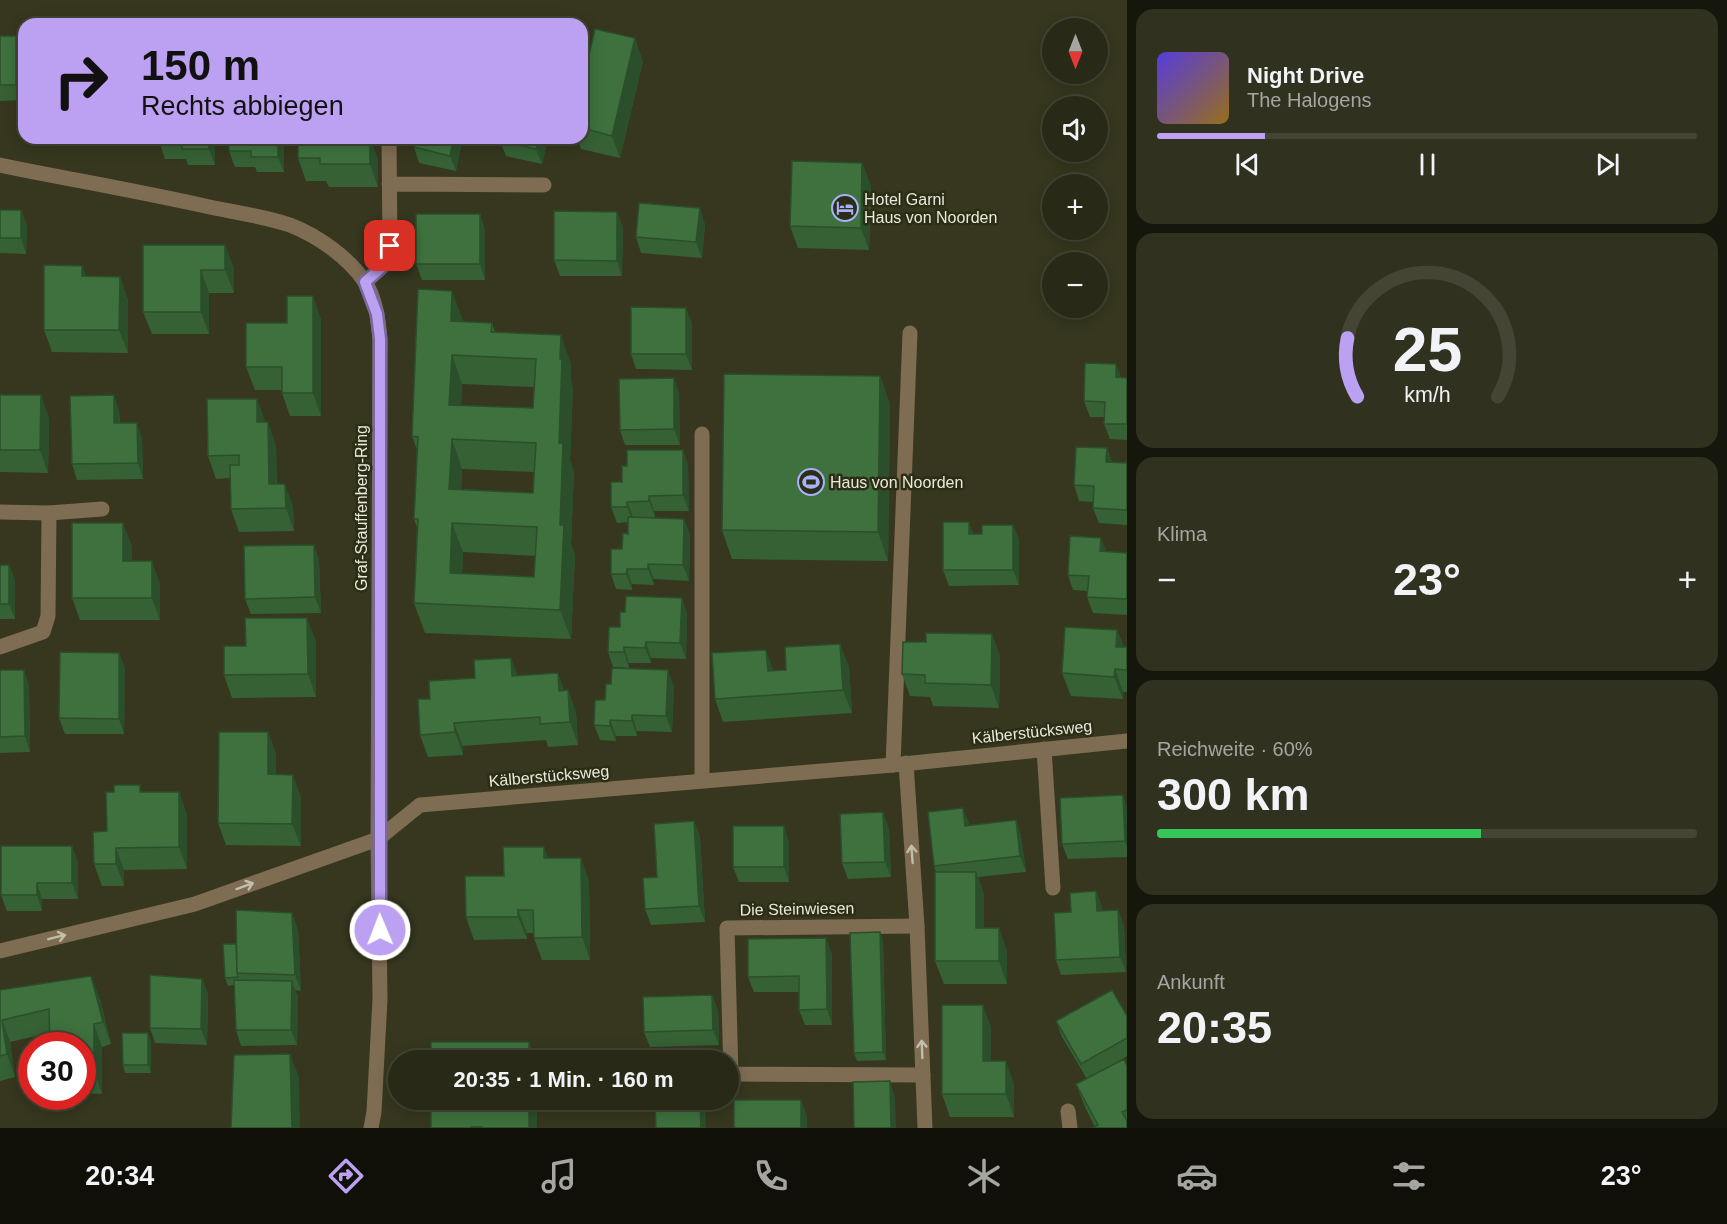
<!DOCTYPE html>
<html lang="de">
<head>
<meta charset="utf-8">
<style>
  body { margin:0; font-family:Arial,sans-serif; background:#30311f; color:#f1f3f6; height:100vh; display:flex; flex-direction:column; font-size:22px; white-space:nowrap }
  * { box-sizing:border-box; margin:0 }
  p { font-size:20px; color:#a5a6a1 }
  .icon { flex:none; width:33px; height:33px; fill:none; stroke:currentColor; stroke-width:2; stroke-linecap:round; stroke-linejoin:round }
  .map { position:relative; flex:1; overflow:hidden }
  .sheet { display:flex; flex-direction:column; gap:9px; padding:9px; background:#16170c; width:600px }
  .sheet>* { flex:none }
  .banner { position:absolute; left:18px; top:18px; width:570px; height:126px; border-radius:18px; box-shadow:0 3px 15px #0003,0 0 0 2px #444535; background:#bca0f2; color:#111; overflow:hidden }
  .needle { width:39px; rotate:180deg }
  .controls { position:absolute; left:1042px; top:18px; display:grid; gap:12px }
  .controls a { display:grid; place-items:center; width:66px; height:66px; border-radius:50%; background:#282916; box-shadow:0 3px 15px #0003,0 0 0 2px #444535; font-size:30px }
  .speed { position:absolute; left:18px; top:1032px; display:flex; gap:12px; font-size:30px; font-weight:700; text-align:center }
  .speed>* { display:grid; place-content:center; width:78px; height:78px; border-radius:50%; background:#282916; box-shadow:0 3px 15px #0003,0 0 0 2px #444535; line-height:1 }
  .speed .limit { border:9px solid #d22; background:#fff; color:#111 }
  .pin { position:absolute; display:grid; place-items:center; width:51px; height:51px; color:#fff; margin:-26px; border-radius:12px; box-shadow:0 3px 9px #0006 }
  .me { position:absolute; width:66px; margin:-33px; rotate:359deg; stroke-linejoin:round; filter:drop-shadow(0 0 4px #0008) }
  .turn { display:flex; align-items:center; gap:21px; height:126px; padding:0 24px; font-size:27px }
  .turn .icon { width:78px; height:78px; stroke-width:2.5 }
  .turn b { display:block; font-size:42px; line-height:51px }
  .big { font-size:45px; font-weight:600; line-height:1.1 }
  .sheet .widget { flex:1; display:flex; flex-direction:column; justify-content:center; gap:9px; min-width:0; padding:0 21px; border-radius:18px; background:#30311f }
  .sheet .dial { align-items:center; gap:0 }
  .dial svg { height:156px; overflow:visible; fill:none; stroke:#444535; stroke-width:7; stroke-linecap:round; text-anchor:middle }
  .dial text { fill:#f1f3f6; stroke:none }
  .song { display:flex; align-items:center; gap:18px }
  .cover { width:72px; height:72px; border-radius:9px; background:linear-gradient(135deg,hsl(250 70% 55%),hsl(40 70% 35%)) }
  .played { height:6px; border-radius:3px; background:linear-gradient(90deg,#bca0f2 20%,#444535 20%) }
  .keys { display:flex; justify-content:space-around; direction:ltr }
  .heat { display:flex; justify-content:space-between; align-items:center; font-size:33px; direction:ltr }
  .charge { height:9px; border-radius:4px; background:linear-gradient(90deg,#34c759 60%,#444535 0) }
  .trip { position:absolute; left:388px; top:1050px; width:351px; height:60px; border-radius:30px; background:#282916; box-shadow:0 3px 15px #0003,0 0 0 2px #444535; font-weight:600; line-height:60px; text-align:center }
  .tab-bar { display:flex; height:96px; justify-content:space-around; align-items:center; background:#101009; color:#a5a6a1 }
  .tab-bar .icon { width:42px; height:42px }
  .tab-bar .active { color:#bca0f2 }
  .tab-bar b { font-size:27px; color:#f1f3f6 }
  main { display:flex; flex:1; min-height:0 }
  .map>svg:first-child { display:block }
</style>
</head>
<body>
<main>
<div class="map">
<svg width="1127" height="1128" viewBox="0 0 1127 1128">
  <rect width="100%" height="100%" fill="#36371e"/>
  <g fill="none" stroke-linecap="round" stroke-linejoin="round">
    <!-- service -->
    <path stroke="#7e6c53" stroke-width="15" d="M389 184 544 185
      M365 282 382 267 390 246 389 138
      M702 434V781
      M0 647 43 632 48 616 49 513
      M1044 749 1053 888
      M893 765 910 333
      M917 926 727 928 731 1074 923 1075
      M1068 1111 1070 1128"/>
    <!-- minor -->
    <path stroke="#7e6c53" stroke-width="15" d="M0 165C68 179 137 191 205 206 233 212 263 216 290 225 318 236 348 257 365 282 376 299 378 319 380 339L378 839 380 999 374 1112 371 1128
      M0 512 49 513 102 509
      M906 763 917 926 925 1128
      M0 951 195 904 378 839 420 805 893 765 1127 741"/>
  </g>
  <!-- wall -->
  <path fill="#356135" fill-rule="evenodd" d="M0 36H16L21 51 22 100 0 101Z
    M643 61 620 158 581 149 577 138H582V85Z
    M215 138V165H188L186 159H165L160 144Z
    M416 138H463L456 171 419 163 414 147Z
    M548 138 542 164 506 156 500 141Z
    M284 145V172H257L255 167H235L229 151Z
    M298 158 378 159V187H329L326 181H306Z
    M862 163 871 186 869 250 798 248 790 226Z
    M0 210H21L27 226 26 254 0 253Z
    M480 214 485 230V280H422L416 264Z
    M705 224 702 258 641 253 636 237Z
    M623 227 622 276H560L554 260Z
    M143 245 234 268V293H209V334H152L143 312Z
    M82 266 86 276 120 277 128 300V353L52 352 44 330Z
    M321 319V416H290L282 393V390H255L246 367 287 323Z
    M463 320 462 322 492 323 495 332 571 364V382L573 388 570 460 574 472 571 544 575 555 571 639 425 633 414 603 417 528 414 519 417 450 412 436ZM462 384 534 387 533 408 461 405ZM462 469 534 472 533 493 461 489ZM463 552 535 556 534 577 462 573Z
    M692 323V370L636 369 631 354Z
    M880 376 890 405 888 561 732 559 722 530Z
    M674 378 679 394 680 445H625L620 430Z
    M1121 378H1127V440L1110 439 1104 424V417H1090L1084 401Z
    M0 395 49 418 48 473 0 472Z
    M114 395 119 411 120 423 142 438 143 479 77 480 72 464Z
    M257 399 265 422 276 445 277 484 293 506 294 531 239 532 231 509 230 478 216 479 208 456Z
    M1107 448 1112 462 1127 463V525L1099 523 1093 508 1094 502 1079 501 1074 485Z
    M683 450 688 465 689 511H654L655 517H633L684 519 690 535 689 581 654 579V585L632 584V590L616 589 611 574 622 549 628 534V522L617 523 611 507 622 482 627 466Z
    M1013 525 1019 540V585L949 586 943 570 973 534H982Z
    M314 545 319 560 321 613 251 614 245 599Z
    M132 546V561L160 584V620H80L72 598Z
    M1106 552 1127 553V615L1093 613 1087 597 1088 591 1073 590 1068 575Z
    M0 565H9L15 581V619H0Z
    M687 613 686 659 651 658V663H629V668L613 667 608 652 620 627Z
    M1117 630 1124 647H1127V692H1123V699L1071 696 1062 673Z
    M992 634 1000 657 999 708 933 706 930 697 910 696 902 674 926 642Z
    M316 641V697L232 698 224 675 246 646Z
    M511 658 517 675 564 691 568 690 576 713 578 745 548 747 546 740 463 746V755L428 757 420 735 430 699 475 678Z
    M849 666 852 713 723 722 715 699 774 671Z
    M125 668 124 734H65L59 718Z
    M0 670 29 685 30 752 0 753Z
    M674 686 672 732 637 731V736H616V741L600 740 594 725 605 700Z
    M268 732 276 755V774L301 797V846L226 845 218 823Z
    M143 792H179L187 815V869L124 870V886H102L94 864 107 831Z
    M1127 807V857L1068 859 1062 844Z
    M1016 820 1021 836 1026 872 978 877 984 895V928L1007 951V984H944L935 961 936 872 934 866 969 823V825Z
    M694 821 700 837 705 922 651 925 645 909 657 877Z
    M889 828 891 877 848 879 842 863Z
    M789 842V882H739L733 867Z
    M548 858 589 880 590 960H542L534 938V933H527V939L474 940 466 917 504 876Z
    M78 861V899H42V911H7L1 895Z
    M1096 891 1102 907V911L1118 910 1124 926 1126 972 1061 975 1056 960 1071 912Z
    M298 929 301 991 295 990 298 997 297 1045 241 1046 236 1030 234 985 228 986 225 978 236 944Z
    M883 940 886 1060 857 1061 854 1053Z
    M832 954V1025H805L799 1010V992H754L748 977Z
    M202 979 208 994 207 1045 155 1043 150 1028Z
    M0 990 100 999 111 1044 102 1047V1094L82 1093V1046L49 1033 10 1042 15 1077 0 1081Z
    M712 995 718 1011 719 1045 650 1047 644 1032Z
    M1127 1016V1056L1104 1070 1127 1066V1128L1095 1127 1085 1107 1076 1084 1087 1079 1062 1037 1056 1021Z
    M991 1027V1061L1014 1084V1117H950L942 1094Z
    M151 1041V1073H125L123 1065Z"/>
  <!-- shaded-wall -->
  <path fill="#2b4f2b" d="M16 36 21 51 22 100 16 85Z
    M635 38 643 61 620 158 612 136Z
    M209 138H215V165L209 149Z
    M278 138H281L284 145V172L278 157Z
    M370 138 378 159V187L370 164Z
    M454 138H463L456 171 450 156Z
    M539 138H548L542 164 536 149Z
    M862 163 871 186 869 250 861 228Z
    M700 208 705 224 702 258 696 242Z
    M21 210 27 226 26 254 21 238Z
    M617 212 623 227 622 276 617 261Z
    M480 214 485 230V280L480 264Z
    M225 245 234 268V293L225 270Z
    M82 266 91 289 82 276Z
    M201 270 209 293V334L201 312Z
    M120 277 128 300V353L119 330Z
    M452 291 463 320 461 350 451 321Z
    M313 296 321 319V416L313 393Z
    M686 308 692 323V370L686 354Z
    M561 335 571 364V382L573 388 570 460 574 472 571 544 575 555 571 639 560 610 559 443Z
    M452 355 462 384 460 434 449 405Z
    M1116 364 1122 379 1116 377Z
    M880 376 890 405 888 561 878 532Z
    M674 378 679 394 680 445 674 429Z
    M41 395 49 418 48 473 40 450Z
    M114 395 119 411 120 439 114 423Z
    M257 399 265 421V445L257 422Z
    M268 422 276 445 277 506 269 484Z
    M137 423 142 438 143 479 138 463Z
    M452 439 462 469 460 518 449 489Z
    M1107 448 1113 464 1106 462Z
    M683 450 688 465 689 511 683 495Z
    M285 484 293 506 294 531 286 508Z
    M649 496 654 511 655 517 649 501Z
    M627 502 633 517V522L627 507Z
    M684 519 690 535 689 581 683 565Z
    M969 522 975 538 969 534Z
    M123 523 132 546V584L123 561Z
    M452 523 463 552 461 602 450 573Z
    M1013 525 1019 540V585L1013 570Z
    M1101 538 1107 553 1100 551Z
    M314 545 319 560 321 613 315 597Z
    M152 561 160 584V620L152 598Z
    M648 564 654 579V585L648 569Z
    M9 565 15 581V619L9 604Z
    M627 569 632 584V590L626 574Z
    M682 598 687 613 686 659 680 643Z
    M307 618 316 641V697L308 674Z
    M1117 630 1126 653 1116 647Z
    M992 634 1000 657 999 708 991 685Z
    M646 642 651 658V663L645 648Z
    M840 644 849 666 852 713 843 690Z
    M624 647 629 663V668L624 652Z
    M766 650 774 672 768 671Z
    M119 653 125 668 124 734 119 719Z
    M511 658 519 680 512 676Z
    M1115 669 1123 692V699L1114 677Z
    M24 670 29 685 30 752 25 736Z
    M668 670 674 686 672 732 666 716Z
    M558 673 566 695 559 691Z
    M568 690 576 713 578 745 570 722Z
    M632 715 637 731V736L632 721Z
    M610 720 616 736V741L610 726Z
    M454 723 463 746V755L455 732Z
    M268 732 276 755V797L268 774Z
    M293 775 301 797V846L292 824Z
    M179 792 187 815V869L179 847Z
    M1123 795 1127 807V847L1125 841Z
    M963 808 969 823 971 842 965 826Z
    M883 812 889 828 891 877 885 862Z
    M1016 820 1021 836 1026 872 1020 856Z
    M694 821 700 837 705 922 699 906Z
    M784 826 789 842V882L784 867Z
    M72 846 78 861V899L72 883Z
    M544 847 552 869 544 858Z
    M116 848 124 870V886L116 864Z
    M581 858 589 880 590 960 582 937Z
    M976 872 984 895V951L976 928Z
    M37 883 42 899V911L37 895Z
    M1096 891 1102 907 1103 927 1097 911Z
    M518 910 527 933V939L518 917Z
    M1118 910 1124 926 1126 972 1120 957Z
    M292 913 298 929 301 991 295 975Z
    M999 928 1007 951V984L999 961Z
    M880 932 883 940 886 1060 883 1052Z
    M826 938 832 954V1025L827 1009Z
    M91 976 100 999 111 1044 103 1022Z
    M202 979 208 994 207 1045 201 1029Z
    M292 981 298 997 297 1045 291 1030Z
    M712 995 718 1011 719 1045 713 1030Z
    M983 1005 991 1027V1084L983 1061Z
    M2 1020 10 1042 15 1077 7 1054Z
    M94 1024 102 1047V1094L94 1071Z
    M148 1033 151 1041V1073L148 1065Z
    M529 1042 536 1060H529Z
    M290 1054 299 1077 300 1128H292Z
    M1006 1061 1014 1084V1117L1006 1094Z
    M890 1081 895 1097 896 1128H891Z
    M529 1100H537V1128H529Z
    M700 1100H705L706 1128H701Z
    M801 1100 807 1116V1128H801Z"/>
  <!-- building -->
  <path fill="#3e713e" stroke="#2b4f2b" stroke-width="1.5" fill-rule="evenodd" d="M595 29 635 38 612 136 582 128V85Z
    M0 36H16V85H0Z
    M160 138H209V149H182V144H160Z
    M229 138H278V157H251V151H229Z
    M298 138H370V164H320V158H298Z
    M416 138H454L450 156 414 147Z
    M501 138H539L536 149 500 141Z
    M792 161 862 163 861 228 790 226Z
    M639 203 700 208 696 242 636 237Z
    M0 210H21V238H0Z
    M554 211 617 212V261L554 260Z
    M416 214H480V264H416Z
    M143 245H225V270H201V312H143Z
    M44 265 82 266V276L120 277 119 330H44Z
    M418 289 452 291 451 321 492 323 491 332 561 335 560 359H562L559 443H563L560 525H564L560 610 414 603 418 519H414L418 437 412 436ZM452 355 536 359 533 408 449 405ZM452 439 536 443 533 493 449 489ZM452 523 537 527 534 577 450 573Z
    M287 296H313V393H282V367H246V323H287Z
    M631 307 686 308V354H631Z
    M1085 363 1116 364V377L1127 378V424H1104L1105 402 1084 401Z
    M724 374 880 376 878 532 722 530Z
    M674 378V429L620 430 619 379Z
    M0 395H41L40 450H0Z
    M114 395V423H137L138 463 72 464 70 396Z
    M207 399H257V422H268L269 484H285L286 508 231 509 230 465H239V455L208 456Z
    M1076 447 1107 448 1106 462 1127 463V510L1093 508 1094 486 1074 485Z
    M627 450H683V495L649 496V501L627 502V507H611V482H622V466H627Z
    M628 517 684 519 683 565 648 564V569H627L626 574H611V549H622L623 533 628 534Z
    M943 522H969V534H982V525H1013V570H943Z
    M72 523H123V561H152V598H72Z
    M1070 536 1101 538 1100 551 1127 553V599L1087 597 1089 576 1068 575Z
    M314 545 315 597 245 599 244 546Z
    M0 565H9V604H0Z
    M626 596 682 598 680 643 646 642 645 648 624 647V652H608L609 627H620V612H625Z
    M245 618H307L308 674 224 675V646H246Z
    M1065 627 1117 630 1116 647H1127V670L1115 669 1114 677 1062 673Z
    M926 633 992 634 991 685 925 683V675L902 674 903 642H926Z
    M840 644 843 690 715 699 712 653 766 650 768 671 786 670 785 647Z
    M60 652 119 653V719L59 718Z
    M511 658 512 676 558 673 559 691 568 690 570 722 540 724V717L454 723 455 732 420 735 418 699H430L429 681 475 678 474 660Z
    M612 668 668 670 666 716 632 715V721L610 720V726L594 725 595 700H605L606 684H611Z
    M0 670H24L25 736 0 737Z
    M219 732H268V774L293 775 292 824 218 823Z
    M114 785H140V792H179V847L116 848V864H94L93 832 107 831 106 792H114Z
    M1123 795 1125 841 1062 844 1060 798Z
    M963 808 965 826 1016 820 1020 856 934 866 928 812Z
    M883 812 885 862 842 863 840 814Z
    M694 821 699 906 645 909 643 878 657 877 654 824Z
    M733 826H784V867H733Z
    M1 846H72V883H37V895H1Z
    M503 847H544V858H581L582 937 534 938 533 910H518V917H466L465 876H504Z
    M935 872H976V928H999V961H935Z
    M1096 891 1097 911 1118 910 1120 957 1056 960 1054 913 1071 912 1070 893Z
    M236 910 292 913 295 975 237 973Z
    M880 932 883 1052 854 1053 850 933Z
    M826 938 827 1009 799 1010V976L748 977V939Z
    M223 944H236L237 973 238 977 225 978Z
    M150 975 202 979 201 1029 150 1028Z
    M91 976 103 1022 94 1024V1071H82V1046H50L49 1009 2 1020 7 1054 0 1056V990Z
    M234 980 292 981 291 1030H236Z
    M1112 990 1127 1016V1038L1081 1064 1056 1021Z
    M712 995 713 1030 644 1032 643 997Z
    M942 1005H983V1061H1006V1094H942Z
    M122 1033H148V1065H123Z
    M431 1042H529V1060H431Z
    M290 1054 292 1128H231L234 1055Z
    M1124 1059 1127 1066V1110L1122 1112 1127 1121V1128H1093L1098 1125 1076 1084Z
    M890 1081 891 1128H854L853 1082Z
    M431 1100H529V1128H482V1127H471V1128H431Z
    M671 1100H700L701 1128H656L655 1103 671 1102Z
    M734 1100H801V1128H734Z"/>
  <!-- one-way arrows -->
  <defs><path id="oneway-shaft" d="M-6 0H5M1.5-3L5.5 0L1.5 3" fill="none" stroke-width="1.6" stroke-linecap="round" stroke-linejoin="round" transform="scale(1.5)"/></defs>
  <g stroke="#c4beab">
    <use href="#oneway-shaft" transform="translate(912 854) rotate(-94)"/>
    <use href="#oneway-shaft" transform="translate(245 886) rotate(-20)"/>
    <use href="#oneway-shaft" transform="translate(57 937) rotate(-14)"/>
    <use href="#oneway-shaft" transform="translate(922 1049) rotate(-92)"/>
  </g>
  <g fill="none" stroke-linecap="round" stroke-linejoin="round">
    <defs>
      <path id="route" d="M380 930V339L377 314 365 282 382 267 390 246"/>
    </defs>
    <!-- route casing -->
    <use href="#route" stroke="#7a689d" stroke-width="15"/>
    <!-- route -->
    <use href="#route" stroke="#bca0f2" stroke-width="10"/>
  </g>
  <!-- icons -->
  <defs>
    <symbol id="hotel-ring" viewBox="-11 -11 22 22"><circle r="9.5" fill="#2c2d15" stroke="#a7b1fc" stroke-width="1.5"/><path d="M-6-4.5h1.5V1H6V5H4.5V3h-9V5H-6ZM-4 0a1.8 1.8 0 1 1 3.6 0ZM.5 0V-2.5h3Q6-2.5 6 0Z" fill="#a7b1fc"/></symbol>
    <symbol id="stadium-ring" viewBox="-11 -11 22 22"><circle r="9.5" fill="#2c2d15" stroke="#a7b1fc" stroke-width="1.5"/><path d="M0-5a6.5 5 0 1 0 0 10a6.5 5 0 1 0 0-10ZM-3.5-1.8h7v3.6h-7Z" fill="#a7b1fc"/></symbol>
  </defs>
  <g fill-rule="evenodd">
    <use href="#hotel-ring" x="830" y="193" width="30" height="30"/>
    <use href="#stadium-ring" x="796" y="467" width="30" height="30"/>
  </g>
  <g text-anchor="middle" dominant-baseline="central" stroke-width="5" stroke-linejoin="round" paint-order="stroke">
    <!-- poi labels -->
    <g font-size="16" fill="#e9eadb" stroke="#2c2d15" text-anchor="start">
      <text x="864" y="199">Hotel Garni<tspan x="864" dy="18">Haus von Noorden</tspan></text>
      <text x="830" y="482">Haus von Noorden</text>
    </g>
    <!-- street labels -->
    <g font-size="16" fill="#e9eadb" stroke="#2c2d15">
      <text transform="translate(361 508) rotate(-90)">Graf-Stauffenberg-Ring</text>
      <text transform="translate(1032 732) rotate(-6)">Kälberstücksweg</text>
      <text transform="translate(549 776) rotate(-5)">Kälberstücksweg</text>
      <text transform="translate(797 909) rotate(-1)">Die Steinwiesen</text>
    </g>
  </g>
</svg>
<div class="controls">
<a><svg class="needle" viewBox="-14 -14 28 28"><path d="M0-13l5 13h-10z" fill="#e53935"/><path d="M0 13l5-13h-10z" fill="#a5a6a1"/></svg></a>
<a><svg class="icon" aria-label="sound" viewBox="0 0 24 24"><path d="M4 9h4l5-4v14l-5-4H4zM17 9q2 3 0 6"/></svg></a>
<a>+</a>
<a>−</a>
</div>
<div class="speed"><div class="limit">30</div></div>
<div class="pin" style="left:390px;top:246px;background:#d93025"><svg class="icon" aria-label="arrive" viewBox="0 0 24 24"><path d="M6 21V4h12l-3 4 3 4H6"/></svg></div>
<svg class="me" style="left:380px;top:930px" viewBox="-20 -20 40 40"><circle r="17" fill="#bca0f2" stroke="#fff" stroke-width="3"/><path d="M0-11L8 9 0 5-8 9z" fill="#fff"/></svg>
<div class="trip">20:35 · 1 Min. · 160 m</div>
<div class="banner">
<div class="turn"><svg class="icon" aria-label="right" viewBox="0 0 24 24"><path d="M7 20v-9h11M14 6l5 5-5 5"/></svg><div><b>150 m</b>Rechts abbiegen</div></div>
</div>
</div>
<section class="sheet">
<div class="widget">
<div class="song"><i class="cover"></i><div><b>Night Drive</b><p>The Halogens</p></div></div>
<div class="played"></div>
<div class="keys"><svg class="icon" aria-label="previous" viewBox="0 0 24 24"><path d="M18 5L8 12l10 7zM5 5v14"/></svg><svg class="icon" aria-label="pause" viewBox="0 0 24 24"><path d="M8 5v14M16 5v14"/></svg><svg class="icon" aria-label="next" viewBox="0 0 24 24"><path d="M6 5l10 7-10 7zM19 5v14"/></svg></div>
</div>
<div class="widget dial"><svg viewBox="0 0 100 80">
<path d="M14 69A42 42 0 1 1 86 69"/>
<path d="M14 69A42 42 0 0 1 9 39" stroke="#bca0f2"/>
<text x="50" y="56" font-size="32" font-weight="700">25</text>
<text x="50" y="72" font-size="11">km/h</text>
</svg></div>
<div class="widget"><p>Klima</p>
<div class="heat"><a>−</a><b class="big">23°</b><a>+</a></div>
</div>
<div class="widget"><p>Reichweite · 60%</p><b class="big">300 km</b><div class="charge"></div></div>
<div class="widget"><p>Ankunft</p><b class="big">20:35</b></div>
</section>
</main>
<nav class="tab-bar">
<b>20:34</b>
<svg class="icon active" aria-label="directions" viewBox="0 0 24 24"><path d="M12 3l9 9-9 9-9-9zM9 14v-3h6M13 9l2 2-2 2"/></svg>
<svg class="icon" aria-label="music" viewBox="0 0 24 24"><path d="M9 18V5l10-2v13"/><circle cx="6" cy="18" r="3"/><circle cx="16" cy="16" r="3"/></svg>
<svg class="icon" aria-label="phone" viewBox="0 0 24 24"><path d="M5 4h4l2 5-3 2q2 4 5 5l2-3 5 2v4C11 20 4 13 5 4z"/></svg>
<svg class="icon" aria-label="climate" viewBox="0 0 24 24"><path d="M12 3v18M4 7l16 10M4 17L20 7"/></svg>
<svg class="icon" aria-label="car" viewBox="0 0 24 24"><path d="M5 17H2v-5l4-1 3-4h7l3 4 3 1v5h-3M9 17h6M6 11h13"/><circle cx="7" cy="17" r="2"/><circle cx="17" cy="17" r="2"/></svg>
<svg class="icon" aria-label="filters" viewBox="0 0 24 24"><path d="M4 7h16M4 17h16"/><circle cx="9" cy="7" r="2"/><circle cx="15" cy="17" r="2"/></svg>
<b>23°</b>
</nav>
</body>
</html>
